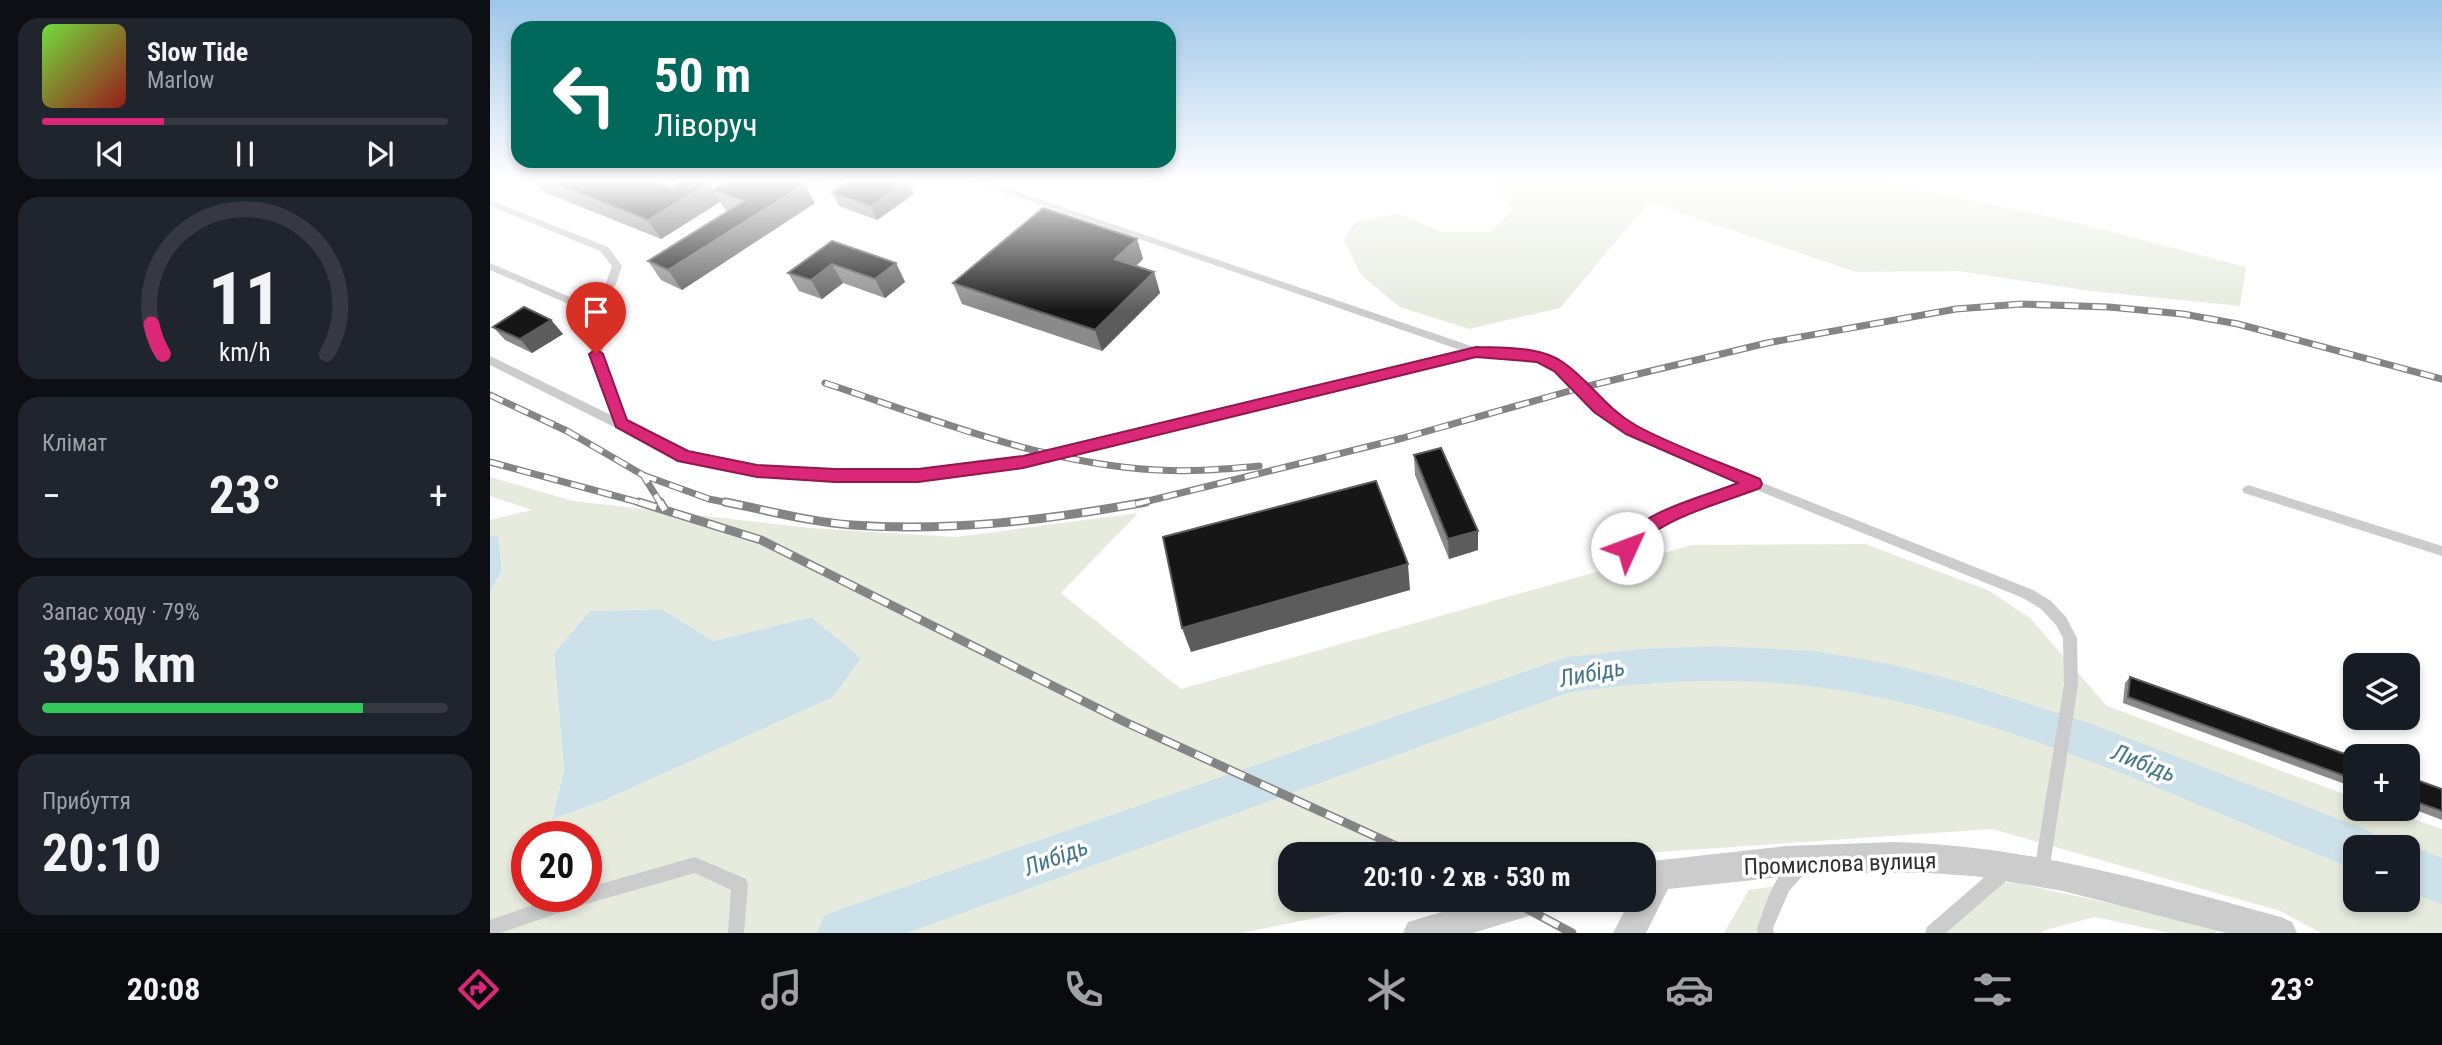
<!DOCTYPE html>
<html lang="uk">
<head>
<meta charset="utf-8">
<style>
  body { margin:0; font-family:"Roboto Condensed",sans-serif; background:#20242c; color:#f1f3f6; height:100vh; display:flex; flex-direction:column; font-size:26px; white-space:nowrap }
  * { box-sizing:border-box; margin:0 }
  p { font-size:23px; color:#9ea1a6 }
  .icon { flex:none; width:38px; height:38px; fill:none; stroke:currentColor; stroke-width:2; stroke-linecap:round; stroke-linejoin:round }
  .map { position:relative; flex:1; overflow:hidden }
  .side { display:flex; flex-direction:column; gap:18px; padding:18px; background:#0d0f14; width:490px }
  .side>* { flex:none }
  .hud { position:absolute; left:21px; top:21px; width:665px; height:147px; border-radius:21px; box-shadow:0 4px 10px #0003; background:#00695c; color:#fff; overflow:hidden }
  .controls { position:absolute; left:1853px; top:653px; display:grid; gap:14px }
  .controls a { display:grid; place-items:center; width:77px; height:77px; border-radius:14px; background:#171b24; box-shadow:0 4px 10px #0003; font-size:35px }
  .speed { position:absolute; left:21px; top:821px; display:flex; gap:14px; font-size:35px; font-weight:700; text-align:center }
  .speed>* { display:grid; place-content:center; width:91px; height:91px; border-radius:50%; background:#171b24; box-shadow:0 4px 10px #0003; line-height:1 }
  .speed .limit { border:10px solid #d22; background:#fff; color:#111 }
  .pin { position:absolute; display:grid; place-items:center; width:60px; height:60px; color:#fff; margin:-72px -30px; border-radius:50% 50% 50% 0; rotate:-45deg; box-shadow:0 0 7px #0007 }
  .pin .icon { rotate:45deg }
  .me { position:absolute; width:77px; margin:-38px; rotate:47deg; stroke-linejoin:round; filter:drop-shadow(0 0 5px #0008) }
  .turn { display:flex; align-items:center; gap:24px; height:147px; padding:0 28px; font-size:32px }
  .turn .icon { width:91px; height:91px; stroke-width:2.5 }
  .turn b { display:block; font-size:49px; line-height:60px }
  .big { font-size:52px; font-weight:700; line-height:1.1 }
  .side .widget { flex:1; display:flex; flex-direction:column; justify-content:center; gap:10px; min-width:0; padding:0 24px; border-radius:21px; background:#20242c }
  .side .dial { align-items:center; gap:0 }
  .dial svg { height:182px; overflow:visible; fill:none; stroke:#363941; stroke-width:7; stroke-linecap:round; text-anchor:middle }
  .dial text { fill:#f1f3f6; stroke:none }
  .song { display:flex; align-items:center; gap:21px }
  .cover { width:84px; height:84px; border-radius:10px; background:linear-gradient(135deg,hsl(100 70% 55%),hsl(0 70% 35%)) }
  .played { height:7px; border-radius:4px; background:linear-gradient(90deg,#db2777 30%,#363941 30%) }
  .keys { display:flex; justify-content:space-around; direction:ltr }
  .heat { display:flex; justify-content:space-between; align-items:center; font-size:38px; direction:ltr }
  .charge { height:10px; border-radius:5px; background:linear-gradient(90deg,#34c759 79%,#363941 0) }
  .trip { position:absolute; left:788px; top:842px; width:378px; height:70px; border-radius:21px; background:#171b24; box-shadow:0 4px 10px #0003; font-weight:700; line-height:70px; text-align:center }
  .dock { display:flex; height:112px; justify-content:space-around; align-items:center; background:#090b0e; color:#9ea1a6 }
  .dock .icon { width:49px; height:49px }
  .dock .selected { color:#db2777 }
  .dock b { font-size:32px; color:#f1f3f6 }
  main { display:flex; flex:1; min-height:0 }
  .map>svg:first-child { display:block }
</style>
</head>
<body>
<main>
<section class="side">
<div class="widget">
<div class="song"><i class="cover"></i><div><b>Slow Tide</b><p>Marlow</p></div></div>
<div class="played"></div>
<div class="keys"><svg class="icon" aria-label="previous" viewBox="0 0 24 24"><path d="M18 5L8 12l10 7zM5 5v14"/></svg><svg class="icon" aria-label="pause" viewBox="0 0 24 24"><path d="M8 5v14M16 5v14"/></svg><svg class="icon" aria-label="next" viewBox="0 0 24 24"><path d="M6 5l10 7-10 7zM19 5v14"/></svg></div>
</div>
<div class="widget dial"><svg viewBox="0 0 100 80">
<path d="M14 69A42 42 0 1 1 86 69"/>
<path d="M14 69A42 42 0 0 1 9 56" stroke="#db2777"/>
<text x="50" y="56" font-size="32" font-weight="700">11</text>
<text x="50" y="72" font-size="11">km/h</text>
</svg></div>
<div class="widget"><p>Клімат</p>
<div class="heat"><a>−</a><b class="big">23°</b><a>+</a></div>
</div>
<div class="widget"><p>Запас ходу · 79%</p><b class="big">395 km</b><div class="charge"></div></div>
<div class="widget"><p>Прибуття</p><b class="big">20:10</b></div>
</section>
<div class="map">
<svg width="1952" height="933" viewBox="0 0 1952 933">
  <rect width="100%" height="100%" fill="#fff"/>
  <!-- green -->
  <path fill="#e7ebde" fill-rule="evenodd" d="M1000 180H1386L1588 223 1756 267 1750 306 1601 291 1468 271 1366 272 1159 202 1070 308 979 329 910 307 871 275 854 240 865 222 909 213 951 232H1001L1023 209Z
    M0 477 83 501 321 528 465 537 648 513 571 593 691 689 1202 545 1375 544 1498 590 1541 619 1617 706 1865 798 1866 808 1895 809 1952 829V933H1831L1790 911 1502 829 1140 854H800V900H915L752 933H0V592L12 570 8 536H0V520L42 510 0 496ZM172 609 223 641 321 617 62 818 74 770 64 653 100 611ZM37 836H96V896H37ZM1866 847H1918V900H1866Z
    M1501 882 1527 883 1731 928 1725 933H1679L1605 917 1555 930 1551 933H1443Z
    M1293 885 1276 933H1234L1259 890Z"/>
  <!-- water -->
  <path fill="#cce1e9" d="M0 536H8L12 570 0 592Z
    M172 609 223 641 321 617 371 658 343 697 112 801 62 819 74 770 64 653 100 611Z"/>
  <g fill="none" stroke-linecap="round" stroke-linejoin="round">
    <!-- river -->
    <path fill="#cce1e9" fill-rule="evenodd" d="M1226 646 1324 651 1400 664 1468 681 1602 724 1882 832 1888 847H1866V870C1691 800 1508 709 1320 686 1239 677 1157 681 1077 693L417 933H327L334 916 351 909 1077 657 1153 649Z
      M1918 845 1952 858V904L1918 891V847H1913Z"/>
    <!-- lane -->
    <path fill="#ccc" fill-rule="evenodd" d="M291 180C309 180 326 183 344 184 354 184 364 180 373 185 353 197 318 186 296 183Z
      M479 180H493L987 348 1018 347 1055 354 1074 364 1113 405 1145 427 1268 481 1543 590 1561 601 1576 617 1587 638 1588 685 1558 878 1552 880 1546 878 1544 872 1574 685 1573 638 1566 625 1551 609 1533 598 1264 489 1170 526 1150 539 1133 564 1128 565 1123 564 1121 560 1123 556 1140 531 1160 518 1251 484 1137 433 1105 411 1066 370 1048 360 1018 355 986 356 533 467 428 480H345L267 476 194 462 0 365V356L123 416 100 354 107 331 97 312 0 270V263L99 305 116 283 122 266 110 251 0 206V200L118 247 132 266 126 284 107 310 117 331 112 354 137 423 197 453 267 466 345 470H428L533 457 973 351Z
      M1758 485 1952 546V556L1754 493 1752 490 1754 487Z
      M205 857 256 879 258 885 254 933H238L241 890 205 873 96 904 10 933H0V920L70 896H96V888Z
      M1311 857 1317 859 1319 865 1317 871 1299 891 1283 928 1284 933H1268L1267 928C1276 905 1285 867 1311 857Z
      M1517 861 1523 863 1525 869 1523 875 1456 933H1435L1437 927 1511 863Z"/>
    <!-- street -->
    <path fill="#ccc" fill-rule="evenodd" d="M1405 842C1538 846 1663 882 1791 917L1802 922 1807 933H1736L1573 891 1484 876 1439 873H1332L1178 889 1156 933H1123L1140 900H1153V862L1296 846Z
      M992 900H1059L1055 911 983 933H913L918 922Z"/>
    <defs>
      <path id="rail-far1" d="M335 383C443 419 553 464 668 470 702 472 735 469 769 466
        M0 395 77 431 153 475 171 504
        M0 462 155 504
        M153 475 219 499 244 504
        M646 504 913 438 1090 388 1277 343 1466 309 1531 304 1619 307 1693 314 1748 324 1952 379"/>
      <path id="rail" d="M149 502 271 540 635 722 924 854
        M170 502 175 510
        M235 502C276 510 320 522 362 525 461 532 558 520 656 502
        M1021 900 1082 933"/>
    </defs>
    <!-- rail-far1 casing -->
    <use href="#rail-far1" stroke="#848484" stroke-width="7"/>
    <!-- rail casing -->
    <use href="#rail" stroke="#848484" stroke-width="9"/>
    <!-- rail-far1 -->
    <use href="#rail-far1" stroke="#fff" stroke-width="4.5" stroke-dasharray="14" stroke-linecap="butt"/>
    <!-- rail -->
    <use href="#rail" stroke="#fff" stroke-width="6" stroke-dasharray="18" stroke-linecap="butt"/>
  </g>
  <!-- wall -->
  <path fill="#8a8a8a" d="M45 180H162L181 187 223 190 238 180H310L325 203 192 290 171 280 158 261 238 211 235 209 230 202 171 239 54 192Z
    M418 180 424 194 387 220 349 206 342 193Z
    M647 239 653 259 646 266 664 272 670 293 612 351 472 304 463 283Z
    M342 241 406 263 415 282 395 298 353 283 332 299 309 291 298 273Z
    M61 320 73 334 42 353 15 340 3 327Z
    M924 455 988 550 959 559 925 475Z
    M1640 677 1866 758V788L1633 703 1635 683Z
    M1918 777 1952 789V820L1918 807Z"/>
  <!-- shaded-wall -->
  <path fill="#5c5c5c" d="M297 180H310L313 185 315 184 325 203 192 290 178 270Z
    M418 180 424 194 387 220 381 206Z
    M219 183 230 202 171 239 158 220Z
    M647 239 653 259 631 280 625 259Z
    M406 263 415 282 395 298 385 279Z
    M342 264 353 283 332 299 321 280Z
    M664 272 670 293 612 351 605 330Z
    M61 320 73 334 42 353 30 339Z
    M988 531V550L959 559 958 539Z
    M918 564 920 590 701 652 692 628Z"/>
  <!-- building -->
  <path fill="#161616" stroke="#5c5c5c" stroke-width="2" d="M56 180H162L181 187 194 180H212L219 183 158 220Z
    M238 180H306L315 184 178 270 158 261 254 201 223 190Z
    M360 180H418L381 206 342 193Z
    M553 208 647 239 625 259 664 272 605 330 463 283Z
    M342 241 406 263 385 279 342 264 321 280 298 273Z
    M34 307 61 320 30 339 3 327Z
    M951 448 988 531 958 539 924 455Z
    M886 481 918 564 692 628 673 537Z
    M1640 677 1866 758V780L1638 697Z
    M1918 777 1952 789V811L1918 799Z"/>
  <!-- sky -->
  <linearGradient id="sky" x2="0" y2="1"><stop stop-color="#9dc6e8"/><stop offset="0.58" stop-color="#fff"/><stop offset="1" stop-color="#fff" stop-opacity="0"/></linearGradient>
  <rect width="1952" height="311" fill="url(#sky)"/>
  <!-- route -->
  <path fill="#db2777" stroke="#8e194d" stroke-width="2" d="M986 347C1015 348 1050 346 1074 363 1101 382 1115 408 1147 426 1186 447 1230 462 1270 479L1272 484 1270 488C1233 503 1164 519 1143 553H1131L1128 548C1147 511 1211 498 1248 483L1136 434 1104 412 1064 371 1047 362 986 357 533 468 428 482H345L267 477 188 461 126 427 99 354 106 349 113 354 137 420 198 451 267 465 345 469H428L533 456Z"/>
  <g text-anchor="middle" dominant-baseline="central" stroke-width="7" stroke-linejoin="round" paint-order="stroke">
    <!-- near-street labels -->
    <g font-size="23" fill="#2f2f2f" stroke="#fff">
      <text transform="translate(1350 864) rotate(-2)">Промислова вулиця</text>
    </g>
    <!-- near-water labels -->
    <g font-size="24" font-style="italic" fill="#45778a" stroke="#fff">
      <text transform="translate(1102 673) rotate(-11)">Либідь</text>
      <text transform="translate(1654 763) rotate(21)">Либідь</text>
      <text transform="translate(566 857) rotate(-20)">Либідь</text>
    </g>
  </g>
</svg>
<div class="controls">
<a><svg class="icon" aria-label="layers" viewBox="0 0 24 24"><path d="M12 4l9 5-9 5-9-5zM3 14l9 5 9-5"/></svg></a>
<a>+</a>
<a>−</a>
</div>
<div class="speed"><div class="limit">20</div></div>
<div class="pin" style="left:106px;top:354px;background:#d93025"><svg class="icon" aria-label="arrive" viewBox="0 0 24 24"><path d="M6 21V4h12l-3 4 3 4H6"/></svg></div>
<svg class="me" style="left:1137px;top:548px" viewBox="-20 -20 40 40"><circle r="19" fill="#fff"/><path d="M0-13L10 11 0 6-10 11z" fill="#db2777"/></svg>
<div class="trip">20:10 · 2 хв · 530 m</div>
<div class="hud">
<div class="turn"><svg class="icon" aria-label="left" viewBox="0 0 24 24"><path d="M17 20v-9H6M10 6l-5 5 5 5"/></svg><div><b>50 m</b>Ліворуч</div></div>
</div>
</div>
</main>
<nav class="dock">
<b>20:08</b>
<svg class="icon selected" aria-label="directions" viewBox="0 0 24 24"><path d="M12 3l9 9-9 9-9-9zM9 14v-3h6M13 9l2 2-2 2"/></svg>
<svg class="icon" aria-label="music" viewBox="0 0 24 24"><path d="M9 18V5l10-2v13"/><circle cx="6" cy="18" r="3"/><circle cx="16" cy="16" r="3"/></svg>
<svg class="icon" aria-label="phone" viewBox="0 0 24 24"><path d="M5 4h4l2 5-3 2q2 4 5 5l2-3 5 2v4C11 20 4 13 5 4z"/></svg>
<svg class="icon" aria-label="climate" viewBox="0 0 24 24"><path d="M12 3v18M4 7l16 10M4 17L20 7"/></svg>
<svg class="icon" aria-label="car" viewBox="0 0 24 24"><path d="M5 17H2v-5l4-1 3-4h7l3 4 3 1v5h-3M9 17h6M6 11h13"/><circle cx="7" cy="17" r="2"/><circle cx="17" cy="17" r="2"/></svg>
<svg class="icon" aria-label="filters" viewBox="0 0 24 24"><path d="M4 7h16M4 17h16"/><circle cx="9" cy="7" r="2"/><circle cx="15" cy="17" r="2"/></svg>
<b>23°</b>
</nav>
</body>
</html>
